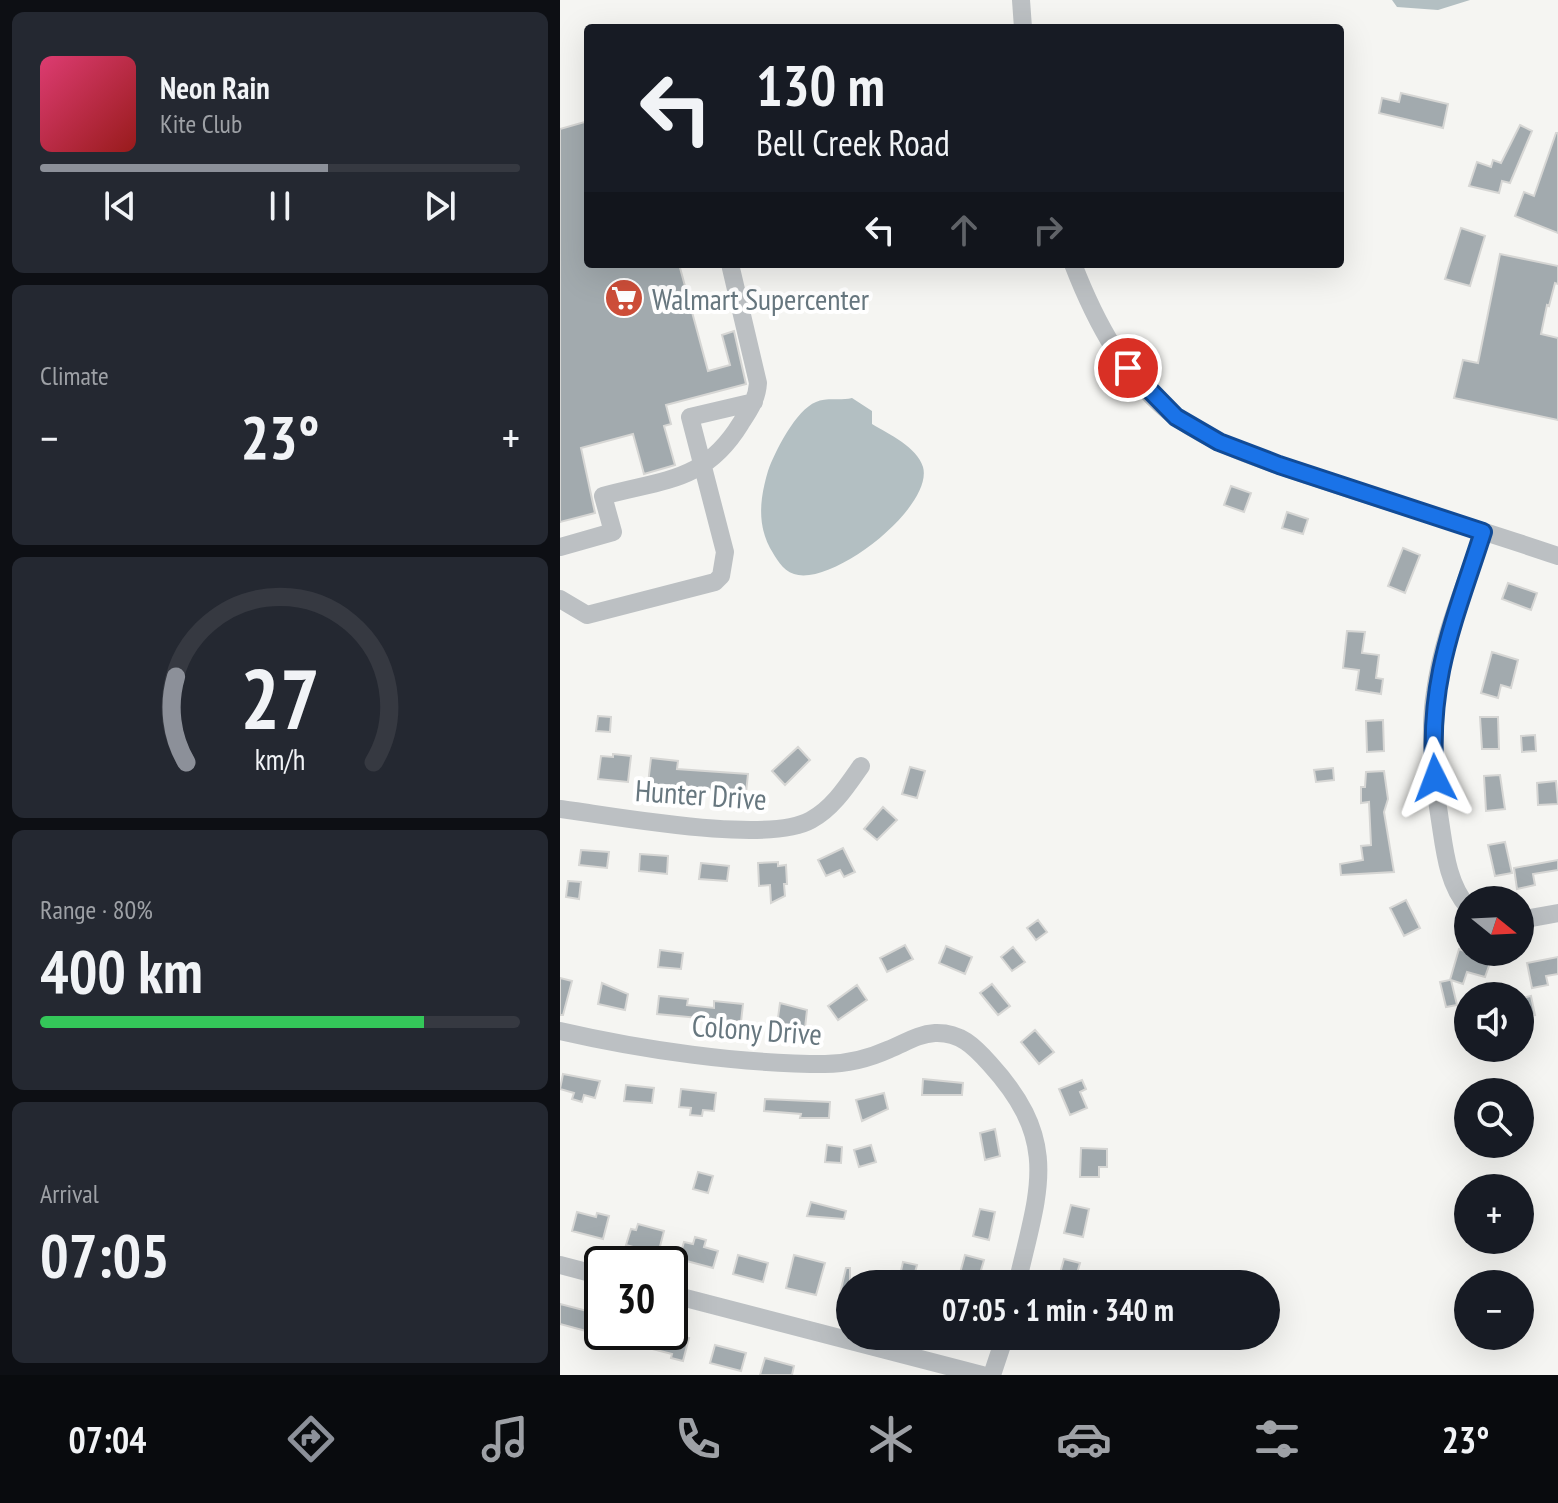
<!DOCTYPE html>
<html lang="en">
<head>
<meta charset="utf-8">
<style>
  body { margin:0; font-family:"PT Sans Narrow",sans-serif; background:#242831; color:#f1f3f6; height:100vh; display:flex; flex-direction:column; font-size:30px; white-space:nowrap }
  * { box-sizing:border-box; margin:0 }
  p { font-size:26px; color:#9ea1a6 }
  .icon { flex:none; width:44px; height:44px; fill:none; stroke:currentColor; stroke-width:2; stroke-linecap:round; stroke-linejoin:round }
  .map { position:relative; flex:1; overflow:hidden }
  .panel { display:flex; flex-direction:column; gap:12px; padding:12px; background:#0d0f14; width:560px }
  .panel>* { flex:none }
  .banner { position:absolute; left:24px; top:24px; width:760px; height:244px; border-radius:8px; box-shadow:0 8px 32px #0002; background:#171b24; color:#f1f3f6; overflow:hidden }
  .needle { width:52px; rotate:108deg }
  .fabs { position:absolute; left:894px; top:886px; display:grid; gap:16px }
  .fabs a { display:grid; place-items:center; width:80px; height:80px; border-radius:50%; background:#171b24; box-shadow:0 8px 32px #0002; font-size:40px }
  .speed { position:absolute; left:24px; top:1246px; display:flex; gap:16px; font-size:40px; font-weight:700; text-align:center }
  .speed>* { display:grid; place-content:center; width:104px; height:104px; border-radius:50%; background:#171b24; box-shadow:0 8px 32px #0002; line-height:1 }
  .speed .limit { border:4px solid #111; border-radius:12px; background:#fff; color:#111 }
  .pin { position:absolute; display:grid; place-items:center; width:68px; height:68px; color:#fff; margin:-34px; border:4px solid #fff; border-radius:50%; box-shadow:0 2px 8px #0007 }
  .me { position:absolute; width:88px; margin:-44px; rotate:357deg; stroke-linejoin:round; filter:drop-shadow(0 0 6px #0008) }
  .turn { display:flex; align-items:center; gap:28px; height:168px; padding:0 40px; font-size:36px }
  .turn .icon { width:104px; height:104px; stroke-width:2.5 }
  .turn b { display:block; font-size:56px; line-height:68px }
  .lanes { display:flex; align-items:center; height:76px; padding:0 40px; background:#0003; justify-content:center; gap:40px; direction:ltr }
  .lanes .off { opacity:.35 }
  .big { font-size:60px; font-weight:700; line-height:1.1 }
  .panel .card { flex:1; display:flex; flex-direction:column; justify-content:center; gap:12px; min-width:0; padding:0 28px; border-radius:12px; background:#242831 }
  .panel .dial { align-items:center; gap:0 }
  .dial svg { height:208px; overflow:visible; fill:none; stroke:#363941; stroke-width:7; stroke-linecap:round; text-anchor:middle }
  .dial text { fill:#f1f3f6; stroke:none }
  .song { display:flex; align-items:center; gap:24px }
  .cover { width:96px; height:96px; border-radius:12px; background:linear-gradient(135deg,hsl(340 70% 55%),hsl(0 70% 35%)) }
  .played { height:8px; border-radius:4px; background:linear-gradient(90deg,#8c9099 60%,#363941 60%) }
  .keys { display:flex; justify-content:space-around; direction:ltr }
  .heat { display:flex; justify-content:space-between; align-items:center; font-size:44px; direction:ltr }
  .charge { height:12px; border-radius:6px; background:linear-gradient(90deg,#34c759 80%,#363941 0) }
  .trip { position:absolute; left:276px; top:1270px; width:444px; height:80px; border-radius:40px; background:#171b24; box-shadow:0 8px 32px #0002; font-weight:700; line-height:80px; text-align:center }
  .tabs { display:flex; height:128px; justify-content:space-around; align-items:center; background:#090b0e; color:#9ea1a6 }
  .tabs .icon { width:56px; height:56px }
  .tabs .selected { color:#8c9099 }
  .tabs b { font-size:36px; color:#f1f3f6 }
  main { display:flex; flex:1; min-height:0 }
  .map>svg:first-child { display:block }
</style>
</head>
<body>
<main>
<section class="panel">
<div class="card">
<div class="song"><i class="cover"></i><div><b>Neon Rain</b><p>Kite Club</p></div></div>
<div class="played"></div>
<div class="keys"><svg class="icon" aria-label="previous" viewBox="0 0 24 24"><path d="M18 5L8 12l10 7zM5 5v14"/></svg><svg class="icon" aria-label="pause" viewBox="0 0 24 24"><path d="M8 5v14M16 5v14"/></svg><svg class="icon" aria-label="next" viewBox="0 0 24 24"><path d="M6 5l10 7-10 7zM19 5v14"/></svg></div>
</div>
<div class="card"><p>Climate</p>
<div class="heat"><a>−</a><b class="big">23°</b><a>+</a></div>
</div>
<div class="card dial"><svg viewBox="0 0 100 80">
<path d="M14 69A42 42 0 1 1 86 69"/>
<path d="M14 69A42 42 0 0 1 10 36" stroke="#8c9099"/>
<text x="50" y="56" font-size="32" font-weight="700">27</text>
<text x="50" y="72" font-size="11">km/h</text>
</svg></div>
<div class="card"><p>Range · 80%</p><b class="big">400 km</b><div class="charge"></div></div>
<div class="card"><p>Arrival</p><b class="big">07:05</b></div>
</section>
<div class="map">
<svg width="998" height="1375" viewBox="0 0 998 1375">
  <rect width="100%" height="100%" fill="#f5f5f2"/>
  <!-- water -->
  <path fill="#b3bfc2" d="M832 0H910L878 10 837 7Z
    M292 398 312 411V424C329 434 357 447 363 467 374 507 272 587 234 574 222 570 216 558 210 548 197 523 200 498 208 471 215 451 236 410 256 402 266 397 280 401 292 398Z"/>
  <!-- building -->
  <path fill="#a2aaae" stroke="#d6d6d4" stroke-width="2" d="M841 93 888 104 883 128 819 113 822 98 839 102Z
    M28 121V264H119L148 371 170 365 162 335 174 331 186 384 106 405 111 424 104 426 115 465 84 474 73 434 21 448 35 513 0 522V129Z
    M960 125 972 131 950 183 942 181 939 193 909 186 917 162 931 167 933 160 941 163Z
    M996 133H998V233L955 216 964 192 974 196Z
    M901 228 925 236 910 286 885 279Z
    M940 254 998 266V284L995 283 989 306 987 305 981 334 998 338V420L894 398 903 360 918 363Z
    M671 486 691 493 684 512 664 505Z
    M727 512 748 519 743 534 722 528Z
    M843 548 860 555 845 593 828 586Z
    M948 583 977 593 971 610 942 599Z
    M787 631 805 632 802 653 819 655 816 678 823 679 821 694 796 690 799 670 783 668Z
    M932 652 958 660 951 688 941 685 938 698 921 693Z
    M38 716 51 717 50 732 36 731Z
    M920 717H938L939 749H922Z
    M823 720 824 751 807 752 806 721Z
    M975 735 976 751 962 752 961 736Z
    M238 747 250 760 225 785 212 771Z
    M53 754 71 756 68 782 38 779 41 756 53 757Z
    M91 758 118 761 117 769 188 774 186 793 88 784Z
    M350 767 365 771 357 798 342 794Z
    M773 768 774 780 756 782 754 770Z
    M824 771 828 799 824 812 834 872 781 875 780 864 803 860 801 846 811 845 809 802 801 803V787H805L806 772Z
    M940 775 945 809 926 811 924 776Z
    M996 781 998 804 978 805 977 783Z
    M323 807 337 820 317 840 304 829Z
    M945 842 952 873 935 876 928 845Z
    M283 848 295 872 284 877 280 870 266 876 258 860Z
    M21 850 49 852 47 868 19 865Z
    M80 854 108 856 107 874 79 871Z
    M998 860V870L973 874 975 885 957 889 954 868Z
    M218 862V866L226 865 227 884H224L225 896 211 903 210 885 199 886 198 863Z
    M141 863 169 866 167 881 139 879Z
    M8 881 21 882 19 899 6 897Z
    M846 900 860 928 844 936 830 908Z
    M478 920 487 932 476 940 467 928Z
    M345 945 353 959 327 972 320 958Z
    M386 946 412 957 405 974 379 963Z
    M453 947 465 962 452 971 441 957Z
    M899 949 931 960 925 977 907 972 903 984 891 980 897 1005 886 1007 880 982 890 980Z
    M100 950 123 953 121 969 98 967Z
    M998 957V974L986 976 988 985 972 988 967 963Z
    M0 978 12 981 3 1015H0Z
    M42 983 68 994 65 1010 38 1004Z
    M432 984 450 1006 438 1015 420 993Z
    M297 985 307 1000 278 1020 268 1006Z
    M99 996 128 999 127 1005 154 1008V1001L183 1004 181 1022 97 1014Z
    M971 996 975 1015 965 1016 961 998Z
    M220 1003 247 1010 245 1028 217 1025Z
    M475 1030 494 1052 479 1064 461 1042Z
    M3 1074 40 1081 35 1098 24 1095 22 1102 12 1099 14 1093 0 1089Z
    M363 1079 403 1083 402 1095H362Z
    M522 1080 526 1089 520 1092 527 1108 510 1115 499 1089Z
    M66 1085 94 1088 92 1103 64 1101Z
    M121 1089 156 1093 154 1111 143 1110 142 1116 130 1115 131 1108 119 1107Z
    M324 1093 328 1109 302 1121 296 1100Z
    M205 1099 270 1102 269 1118H240L241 1114 204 1111Z
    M435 1129 440 1156 425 1160 420 1133Z
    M267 1145 282 1147 281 1163 265 1162Z
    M311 1145 316 1162 299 1167 294 1150Z
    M521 1148 547 1149V1167H539V1177H520Z
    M138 1172 153 1176 148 1193 133 1189Z
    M251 1202 286 1211 284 1219 247 1216Z
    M511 1205 529 1209 523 1237 504 1233Z
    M420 1209 435 1212 429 1240 413 1236Z
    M17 1212 36 1217 37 1213 49 1216 43 1239 12 1231Z
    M78 1224 104 1231 98 1254 66 1245 71 1229 76 1230Z
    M135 1237 146 1240 144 1247 158 1251 153 1268 119 1259 124 1242 133 1244Z
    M178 1255 208 1263 203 1282 173 1274Z
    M234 1255 265 1263 256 1295 226 1288Z
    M405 1255 424 1260 417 1284H397Z
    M504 1259 520 1263 514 1284H497Z
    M343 1262 357 1265 352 1284H338Z
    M286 1268H290V1304L278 1302Z
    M0 1304 31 1312 26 1331 0 1324Z
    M44 1332H105L129 1338 123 1361 111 1358 112 1354 61 1341 43 1335Z
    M155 1345 186 1353 181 1371 150 1363Z
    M205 1358 234 1366 232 1375H200Z"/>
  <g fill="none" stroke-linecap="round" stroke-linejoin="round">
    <!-- minor -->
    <path stroke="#bcc0c3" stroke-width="18" d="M461 0 463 28
      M513 264C535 321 566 381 617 418 656 446 705 461 750 476 832 504 916 528 998 556
      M0 547 53 532 43 496C105 479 145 482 181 423 190 409 197 399 198 383L170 264
      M0 599 27 615 155 582 161 576 165 552 130 417 194 402
      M0 809C54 816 207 845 251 820 273 808 287 786 301 766
      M908 907C889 886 885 854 881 827 874 783 868 736 875 692 882 637 906 584 923 532
      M960 920 998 913
      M0 1031C82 1050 181 1064 265 1064 287 1064 310 1058 330 1049 345 1043 358 1034 375 1033 400 1032 414 1046 430 1064 502 1143 478 1191 457 1284
      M0 1265 42 1276
      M110 1294 422 1375
      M432 1375 445 1336"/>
  </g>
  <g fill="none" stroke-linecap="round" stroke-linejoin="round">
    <defs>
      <path id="route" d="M568 368 616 417 659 442 719 465 923 532C894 622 867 681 875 778"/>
    </defs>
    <!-- route casing -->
    <use href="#route" stroke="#114b97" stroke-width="20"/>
    <!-- route -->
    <use href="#route" stroke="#1a73e8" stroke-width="14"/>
  </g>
  <!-- icons -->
  <defs>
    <symbol id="supermarket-disc" viewBox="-11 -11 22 22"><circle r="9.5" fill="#cd4e39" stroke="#fff"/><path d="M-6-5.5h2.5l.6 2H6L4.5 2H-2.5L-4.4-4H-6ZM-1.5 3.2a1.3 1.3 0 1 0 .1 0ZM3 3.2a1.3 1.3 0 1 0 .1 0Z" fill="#fff"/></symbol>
  </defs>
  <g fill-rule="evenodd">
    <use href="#supermarket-disc" x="42" y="276" width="44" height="44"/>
  </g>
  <g text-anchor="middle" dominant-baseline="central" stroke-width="8" stroke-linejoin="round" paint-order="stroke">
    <!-- poi labels -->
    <g font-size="30" fill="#67777f" stroke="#fff" text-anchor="start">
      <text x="92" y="298">Walmart Supercenter</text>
    </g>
    <!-- street labels -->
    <g font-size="30" fill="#67777f" stroke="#fff">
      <text transform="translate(141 794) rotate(4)">Hunter Drive</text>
      <text transform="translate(197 1029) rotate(4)">Colony Drive</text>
    </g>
  </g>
</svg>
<div class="fabs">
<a><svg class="needle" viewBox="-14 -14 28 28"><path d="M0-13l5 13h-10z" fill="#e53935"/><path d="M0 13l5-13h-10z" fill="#9ea1a6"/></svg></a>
<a><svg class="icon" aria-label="sound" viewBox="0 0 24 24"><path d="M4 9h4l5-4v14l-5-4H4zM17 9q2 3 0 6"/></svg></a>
<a><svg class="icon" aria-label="search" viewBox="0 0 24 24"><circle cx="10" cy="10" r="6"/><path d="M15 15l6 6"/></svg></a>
<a>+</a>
<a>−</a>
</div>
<div class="speed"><div class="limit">30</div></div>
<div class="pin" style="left:568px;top:368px;background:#d93025"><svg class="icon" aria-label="arrive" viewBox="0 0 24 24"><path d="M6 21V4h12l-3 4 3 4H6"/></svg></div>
<svg class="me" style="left:875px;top:778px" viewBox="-20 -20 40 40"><path d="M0-17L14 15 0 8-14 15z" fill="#1a73e8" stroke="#fff" stroke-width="4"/></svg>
<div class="trip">07:05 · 1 min · 340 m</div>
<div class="banner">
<div class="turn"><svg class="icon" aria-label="left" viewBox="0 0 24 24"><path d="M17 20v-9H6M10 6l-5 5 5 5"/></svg><div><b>130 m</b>Bell Creek Road</div></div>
<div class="lanes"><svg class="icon" aria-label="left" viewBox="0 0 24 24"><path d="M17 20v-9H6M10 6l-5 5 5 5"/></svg><svg class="icon off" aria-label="ahead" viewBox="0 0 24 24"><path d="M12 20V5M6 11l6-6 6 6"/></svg><svg class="icon off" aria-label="right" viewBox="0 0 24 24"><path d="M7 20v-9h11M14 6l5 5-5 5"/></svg></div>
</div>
</div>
</main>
<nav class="tabs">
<b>07:04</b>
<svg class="icon selected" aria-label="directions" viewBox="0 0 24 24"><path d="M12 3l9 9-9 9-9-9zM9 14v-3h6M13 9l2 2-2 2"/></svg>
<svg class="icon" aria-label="music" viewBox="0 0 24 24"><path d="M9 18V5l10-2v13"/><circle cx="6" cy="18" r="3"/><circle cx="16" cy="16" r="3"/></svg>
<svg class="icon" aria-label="phone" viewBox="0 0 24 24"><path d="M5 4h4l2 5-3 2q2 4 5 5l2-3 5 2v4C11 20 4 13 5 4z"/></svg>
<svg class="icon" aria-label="climate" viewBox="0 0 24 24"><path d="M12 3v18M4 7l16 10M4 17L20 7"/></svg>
<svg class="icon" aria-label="car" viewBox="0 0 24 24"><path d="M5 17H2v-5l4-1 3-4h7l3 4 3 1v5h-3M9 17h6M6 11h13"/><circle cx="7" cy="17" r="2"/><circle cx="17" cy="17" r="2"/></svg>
<svg class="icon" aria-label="filters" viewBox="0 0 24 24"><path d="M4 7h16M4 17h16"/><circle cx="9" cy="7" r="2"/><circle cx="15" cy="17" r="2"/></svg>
<b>23°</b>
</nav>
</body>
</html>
